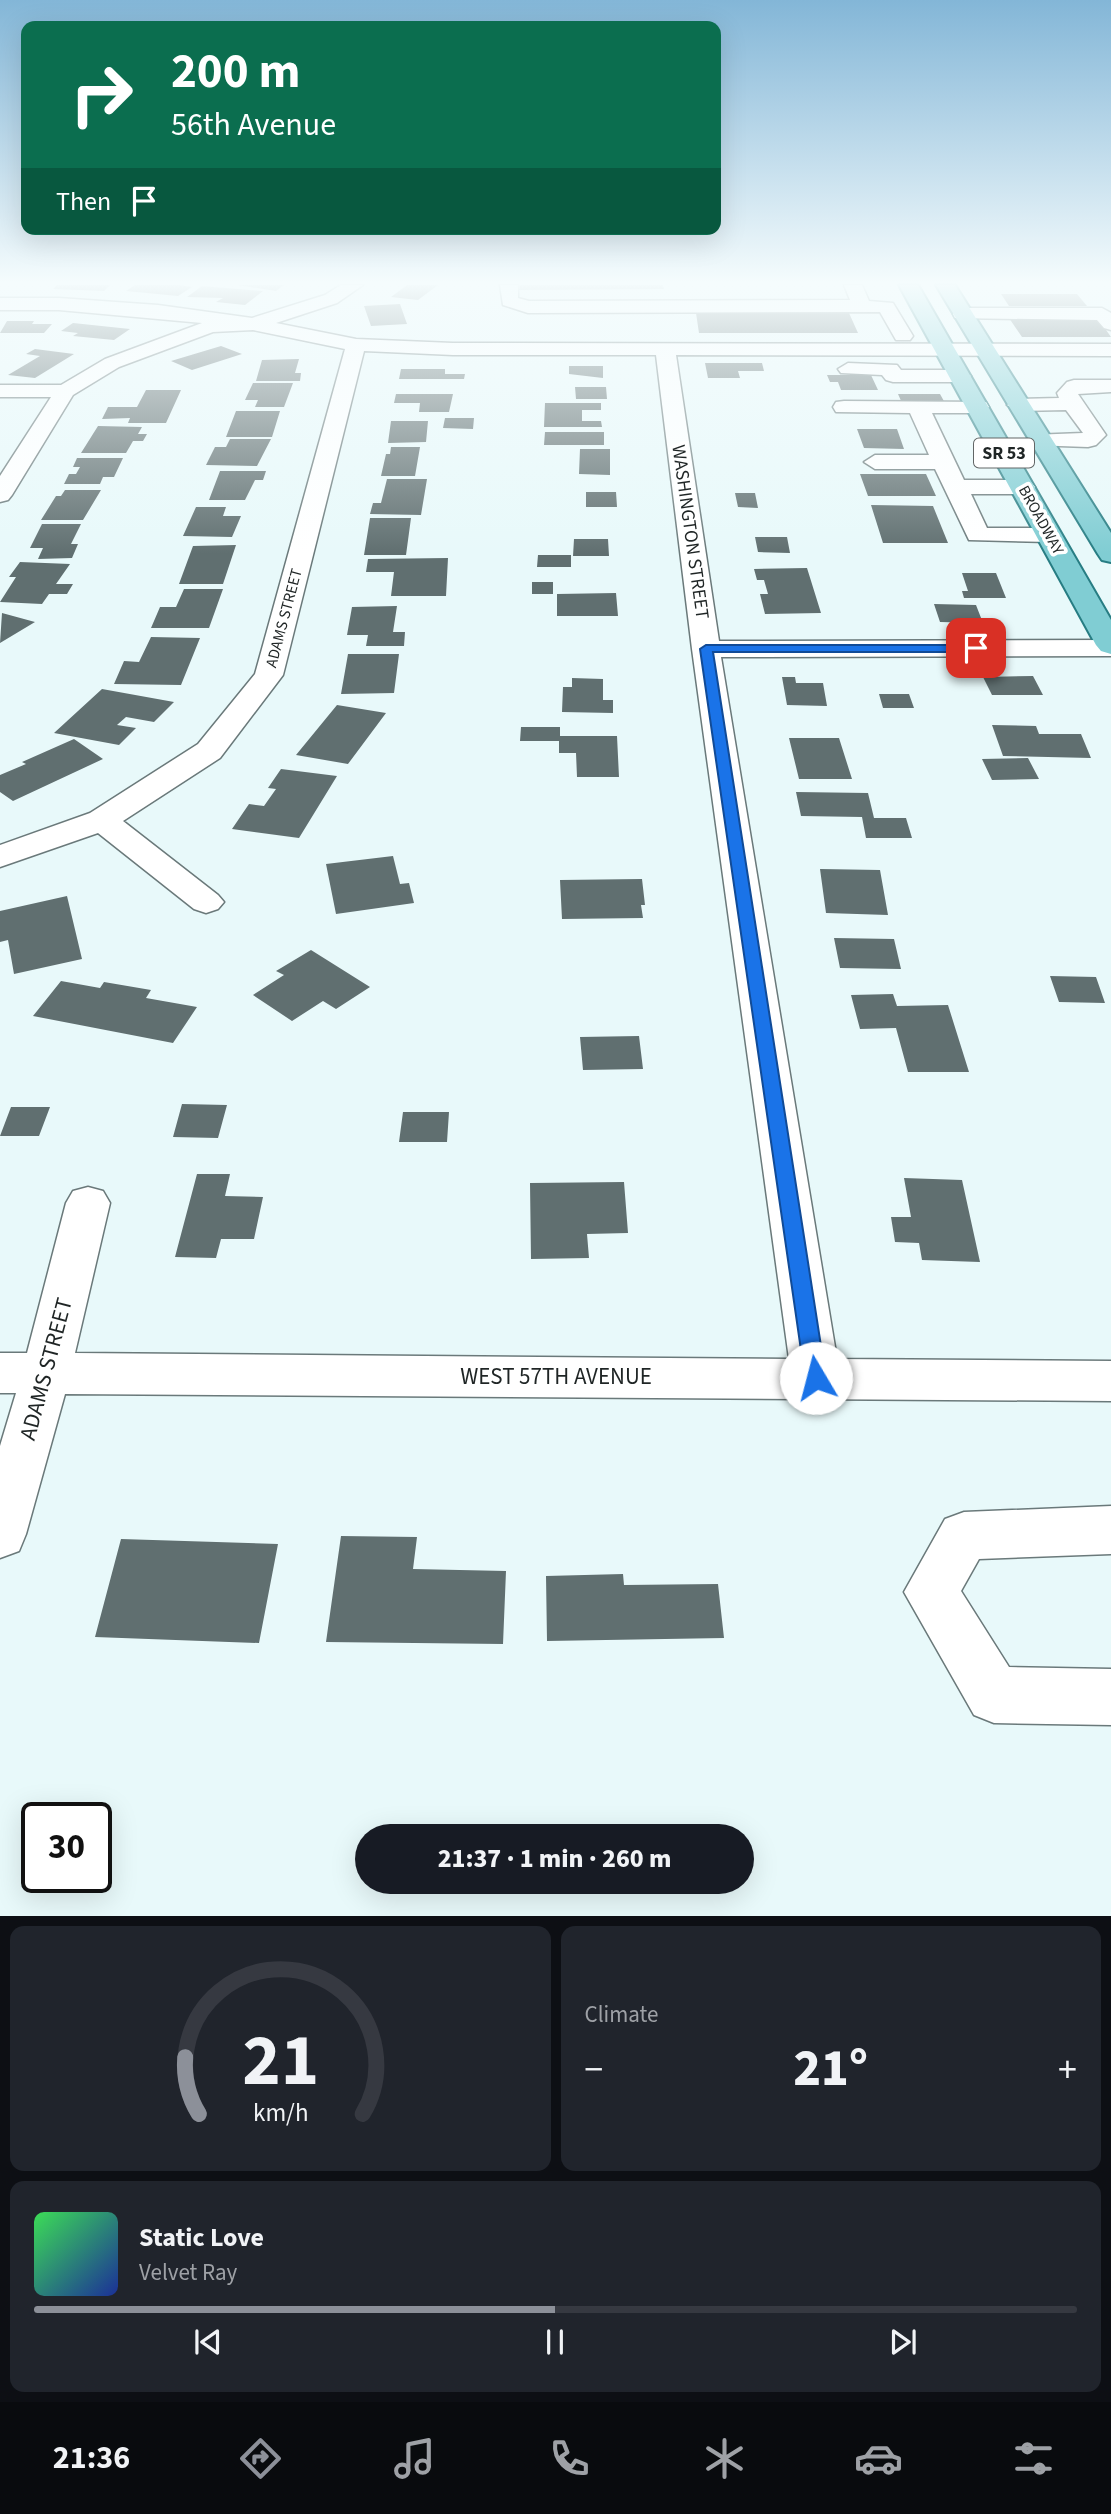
<!DOCTYPE html>
<html lang="en">
<head>
<meta charset="utf-8">
<style>
  body { margin:0; font-family:"Source Sans 3",sans-serif; background:#20242c; color:#f1f3f6; height:100vh; display:flex; flex-direction:column; font-size:26px; white-space:nowrap }
  * { box-sizing:border-box; margin:0 }
  p { font-size:23px; color:#9ea1a6 }
  .icon { flex:none; width:38px; height:38px; fill:none; stroke:currentColor; stroke-width:2; stroke-linecap:round; stroke-linejoin:round }
  .map { position:relative; height:1916px; overflow:hidden }
  .panel { display:flex; flex-direction:column; gap:10px; padding:10px; background:#0d0f14; flex:1 }
  .panel>* { flex:none }
  .guide { position:absolute; left:21px; top:21px; width:700px; height:214px; border-radius:14px; box-shadow:0 7px 28px #0002; background:#0b6e4f; color:#fff; overflow:hidden }
  .speed { position:absolute; left:21px; top:1802px; display:flex; gap:14px; font-size:35px; font-weight:700; text-align:center }
  .speed>* { display:grid; place-content:center; width:91px; height:91px; border-radius:50%; background:#171b24; box-shadow:0 7px 28px #0002; line-height:1 }
  .speed .limit { border:4px solid #111; border-radius:10px; background:#fff; color:#111 }
  .pin { position:absolute; display:grid; place-items:center; width:60px; height:60px; color:#fff; margin:-30px; border-radius:14px; box-shadow:0 4px 10px #0006 }
  .me { position:absolute; width:77px; margin:-38px; rotate:352deg; stroke-linejoin:round; filter:drop-shadow(0 0 5px #0008) }
  .turn { display:flex; align-items:center; gap:24px; height:147px; padding:0 35px; font-size:32px }
  .turn .icon { width:91px; height:91px; stroke-width:2.5 }
  .turn b { display:block; font-size:49px; line-height:60px }
  .then { display:flex; align-items:center; height:66px; padding:0 35px; background:#0003; gap:14px; font-size:26px }
  .big { font-size:52px; font-weight:800; line-height:1.1 }
  .panel .tile { flex:1; display:flex; flex-direction:column; justify-content:center; gap:10px; min-width:0; padding:0 24px; border-radius:14px; background:#20242c }
  .panel .dial { align-items:center; gap:0 }
  .dial svg { height:182px; overflow:visible; fill:none; stroke:#363941; stroke-width:7; stroke-linecap:round; text-anchor:middle }
  .dial text { fill:#f1f3f6; stroke:none }
  .song { display:flex; align-items:center; gap:21px }
  .cover { width:84px; height:84px; border-radius:10px; background:linear-gradient(135deg,hsl(130 70% 55%),hsl(230 70% 35%)) }
  .played { height:7px; border-radius:4px; background:linear-gradient(90deg,#8c9099 50%,#363941 50%) }
  .keys { display:flex; justify-content:space-around; direction:ltr }
  .heat { display:flex; justify-content:space-between; align-items:center; font-size:38px; direction:ltr }
  .panel .tiles { flex:1; display:grid; gap:10px; grid-template-columns:1fr 1fr }
  .tile:last-child { grid-column:span 2 }
  .trip { position:absolute; left:355px; top:1824px; width:399px; height:70px; border-radius:35px; background:#171b24; box-shadow:0 7px 28px #0002; font-weight:800; line-height:70px; text-align:center }
  .dock { display:flex; height:112px; justify-content:space-around; align-items:center; background:#090b0e; color:#9ea1a6 }
  .dock .icon { width:49px; height:49px }
  .dock .selected { color:#8c9099 }
  .dock b { font-size:32px; color:#f1f3f6 }
  .map>svg:first-child { display:block }
</style>
</head>
<body>
<div class="map">
<svg width="1111" height="1916" viewBox="0 0 1111 1916">
  <rect width="100%" height="100%" fill="#e8f9fa"/>
  <!-- building -->
  <path fill="#606f70" d="M57 285H110L104 291 53 289Z
    M135 285H179L192 287 178 296 126 291Z
    M237 285H284L276 291Z
    M407 285H438L418 300 391 297Z
    M520 285H663L664 289 519 290Z
    M202 286 263 291 245 305 216 302 223 298 187 297Z
    M1001 294H1077L1087 306H1009Z
    M400 304 407 324 371 326 364 306Z
    M696 313H849L858 333H699Z
    M1097 317 1111 337H1022L1009 318Z
    M7 321H34L32 324H52L44 333H0Z
    M73 323 130 329 114 340 73 336 78 333 61 331Z
    M221 346 242 354 192 370 171 361Z
    M35 349 74 354 35 378 8 375 40 356 26 354Z
    M299 359 295 373H301L300 381H256L262 360Z
    M705 363H762L764 371H738L740 378H708Z
    M569 366H603V378L569 374Z
    M401 369H445V374H465L464 379H399Z
    M827 375H871L878 390H841L838 382H830Z
    M253 383H293L284 407H255L258 400H245Z
    M575 387H606L607 399H576Z
    M146 390H181L166 423H128L130 418 102 419 108 407H137Z
    M396 394H453L449 412H419L420 403H394Z
    M898 394H940L945 403H902Z
    M545 403H601V410H582V421H601L602 427H544Z
    M236 411H280L272 437H226Z
    M445 418H474L473 429 443 428Z
    M391 421H428L426 442 388 443Z
    M98 426 142 427 138 434H147L143 441H133L126 453H81Z
    M857 429H897L904 449 864 448Z
    M545 432H604V445H544Z
    M230 439H271L257 466 206 465 215 447H226Z
    M391 447H420L415 476H381L386 454H390Z
    M580 449H610V475L579 474Z
    M77 458H123L114 477H103L100 484H64L69 474H76L80 467H73Z
    M220 471H266L263 480H255L245 500H209Z
    M860 474H926L936 496H868Z
    M387 479H427L421 515 370 514 373 503H381Z
    M65 490H101L83 520H41L56 496H61Z
    M586 492H616L617 507H586Z
    M735 493H755L758 508 738 507Z
    M871 505 933 506 948 543H883Z
    M196 507H226L223 516H241L232 537 183 536Z
    M370 518H411L406 555H364Z
    M42 524H81L71 544H78L72 558 38 559 43 548H30Z
    M755 537H787L790 553 758 552Z
    M574 539H608L609 556H573Z
    M236 545 223 584H179L193 546Z
    M538 555H571V567H537Z
    M448 558 446 596H391L394 572H366L368 559Z
    M20 562 70 564 56 584H73L67 594H49L42 604 0 602 16 577H9Z
    M807 568 821 613 765 614 760 594H768L764 580H757L754 569Z
    M962 573H996L1006 598H964L962 591H968Z
    M532 582H553V594H532Z
    M184 589H223L209 628H151L160 607H176Z
    M616 593 618 616H557V594Z
    M934 604 976 605 983 623 940 622Z
    M397 606 393 632H405L404 646H366L368 635H347L352 607Z
    M2 613 35 622 0 643Z
    M151 637 200 638 181 685 114 684 124 661 139 662Z
    M348 654H399L394 693 341 694Z
    M1033 676 1043 695H992L983 677Z
    M782 677H795L796 683H823L827 706 787 705Z
    M572 678 603 679V700H613V713L562 712 563 687H572Z
    M102 689 174 702 154 722 126 717 117 725 136 728 119 745 54 733Z
    M879 694H909L914 708H883Z
    M337 705 386 713 348 764 296 755Z
    M992 725 1036 726 1039 734H1081L1091 758 1003 756Z
    M521 727H560V736H617L619 777H577L576 753H559V741H520Z
    M789 738H839L852 779H799Z
    M74 739 103 759 13 801 0 792V775L26 764 22 762Z
    M1028 758 1039 779 992 780 982 759Z
    M281 769 337 776 299 838 232 829 249 804 264 806 276 789 268 788Z
    M796 792 868 793 874 818H906L912 838H866L862 817 801 816Z
    M393 856 400 884 409 883 414 903 336 914 326 864Z
    M820 869 880 870 888 915 826 913Z
    M642 879 645 905H641L643 918 562 919 560 880Z
    M67 896 82 959 14 974 8 940 0 942V911Z
    M834 938 894 939 901 969 840 968Z
    M311 950 370 987 336 1009 323 1001 292 1021 253 995 284 975 276 971Z
    M1050 976 1096 977 1105 1003 1059 1002Z
    M61 981 100 988 104 982 151 990 146 998 197 1007 173 1043 33 1016Z
    M893 994 897 1006 948 1005 969 1072H908L896 1028 860 1029 851 995Z
    M639 1036 643 1069 583 1070 580 1037Z
    M182 1104 227 1105 218 1138 173 1137Z
    M11 1107H50L39 1136H0Z
    M403 1112H449L447 1142H399Z
    M197 1174H230L225 1196 263 1197 254 1239H221L216 1258 175 1257Z
    M904 1178 962 1180 980 1262 922 1260 919 1243 895 1242 891 1217H911Z
    M624 1182 628 1233 587 1234 589 1258 531 1259 530 1183Z
    M341 1536 417 1537 413 1569 506 1571 503 1644 326 1642Z
    M121 1539 278 1544 259 1643 95 1637Z
    M623 1574 624 1585 718 1584 724 1638 547 1641 546 1576Z"/>
  <g fill="none" stroke-linecap="round" stroke-linejoin="round">
    <defs>
      <path id="minor" d="M341 285H363L337 303 276 323 356 339 453 343 1111 344V356L676 355 719 641 1111 640V656L721 657 837 1359 1111 1361V1401L65 1394 26 1534 19 1551 0 1558V1446L16 1393H0V1353H27L66 1203 73 1191 88 1187 103 1191 110 1203 75 1353 789 1359 692 649 656 355H453L364 351 283 675 220 758 123 821 218 895 224 902 218 909 206 913 194 909 98 833 0 867V845L90 813 198 744 255 674 345 349 253 330 213 332 119 367 73 395 12 495 8 500 0 502V476L51 397H0V385H61L105 359 202 323 59 310H0V298H59L158 305 252 318 325 295Z
        M500 285H518V298L529 301 850 300 844 285H862L869 301 893 303 913 336 910 340H896L880 312 528 313 503 305Z
        M962 308H1102L1111 313V330L1104 328 1097 320 955 318 953 314 955 310Z
        M848 363 897 365 901 370H961L971 376 961 382H893L886 380 882 375 841 373 838 369Z
        M1074 380H1111V392L1078 394 1106 435 1096 445 1088 447 1031 445 1028 440 1031 435 1083 433 1066 410 1018 411 1007 405 1018 399 1059 398 1057 393 1067 382Z
        M844 401 986 402 989 407 978 413H932L964 480H1023L1031 482 1035 487 1031 492 1023 494H971L987 528H1049L1058 530 1061 535 1058 540 1049 542 969 540 935 469H875L864 462 875 455H929L910 413 836 412 833 407 836 402Z
        M1111 1506V1554L979 1559 961 1591 1009 1667 1111 1669V1725L994 1723 974 1715 904 1592 945 1519 964 1512Z"/>
      <path id="major" d="M899 285H918L1111 620V654L1101 651 1096 645Z
        M936 285H955L1111 533V562L1102 560 1098 554Z"/>
    </defs>
    <!-- minor casing -->
    <use href="#minor" stroke="#6a797a" stroke-width="3"/>
    <!-- major casing -->
    <use href="#major" stroke="#277d83" stroke-width="4"/>
    <!-- minor -->
    <use href="#minor" fill="#fff" fill-rule="evenodd"/>
    <!-- major -->
    <use href="#major" fill="#80cdd3" fill-rule="evenodd"/>
  </g>
  <!-- sky -->
  <linearGradient id="sky" x2="0" y2="1"><stop stop-color="#83b6d7"/><stop offset="0.51" stop-color="#f5fcfd"/><stop offset="1" stop-color="#f5fcfd" stop-opacity="0"/></linearGradient>
  <rect width="1111" height="554" fill="url(#sky)"/>
  <!-- route -->
  <path fill="#1a73e8" stroke="#114b97" stroke-width="2" d="M706 645H976L982 648 976 652H713L826 1378 823 1384 816 1387 808 1384 805 1378 700 649Z"/>
  <g text-anchor="middle" dominant-baseline="central" stroke-width="7" stroke-linejoin="round" paint-order="stroke">
    <!-- far-street labels -->
    <g font-size="16" fill="#1f2525" stroke="#fff">
      <text transform="translate(1041 520) rotate(61)">BROADWAY</text>
      <text transform="translate(284 618) rotate(-75)">ADAMS STREET</text>
    </g>
    <!-- shield labels -->
    <rect fill="#fff" stroke="#626666" stroke-width="2" x="974" y="438.5" width="60" height="29" rx="5"/>
    <g font-size="18" font-weight="bold" fill="#1f2525">
      <text x="1004" y="453">SR 53</text>
    </g>
    <!-- street labels -->
    <g font-size="19" fill="#1f2525" stroke="#fff">
      <text transform="translate(690 532) rotate(82)">WASHINGTON STREET</text>
    </g>
    <!-- near-street labels -->
    <g font-size="23" fill="#1f2525" stroke="#fff">
      <text transform="translate(46 1369) rotate(-75)">ADAMS STREET</text>
      <text x="556" y="1376">WEST 57TH AVENUE</text>
    </g>
  </g>
</svg>
<div class="speed"><div class="limit">30</div></div>
<div class="pin" style="left:976px;top:648px;background:#d93025"><svg class="icon" aria-label="arrive" viewBox="0 0 24 24"><path d="M6 21V4h12l-3 4 3 4H6"/></svg></div>
<svg class="me" style="left:816px;top:1378px" viewBox="-20 -20 40 40"><circle r="19" fill="#fff"/><path d="M0-13L10 11 0 6-10 11z" fill="#1a73e8"/></svg>
<div class="trip">21:37 · 1 min · 260 m</div>
<div class="guide">
<div class="turn"><svg class="icon" aria-label="right" viewBox="0 0 24 24"><path d="M7 20v-9h11M14 6l5 5-5 5"/></svg><div><b>200 m</b>56th Avenue</div></div>
<div class="then">Then<svg class="icon" aria-label="arrive" viewBox="0 0 24 24"><path d="M6 21V4h12l-3 4 3 4H6"/></svg></div>
</div>
</div>
<section class="panel">
<div class="tiles">
<div class="tile dial"><svg viewBox="0 0 100 80">
<path d="M14 69A42 42 0 1 1 86 69"/>
<path d="M14 69A42 42 0 0 1 8 44" stroke="#8c9099"/>
<text x="50" y="56" font-size="32" font-weight="700">21</text>
<text x="50" y="72" font-size="11">km/h</text>
</svg></div>
<div class="tile"><p>Climate</p>
<div class="heat"><a>−</a><b class="big">21°</b><a>+</a></div>
</div>
<div class="tile">
<div class="song"><i class="cover"></i><div><b>Static Love</b><p>Velvet Ray</p></div></div>
<div class="played"></div>
<div class="keys"><svg class="icon" aria-label="previous" viewBox="0 0 24 24"><path d="M18 5L8 12l10 7zM5 5v14"/></svg><svg class="icon" aria-label="pause" viewBox="0 0 24 24"><path d="M8 5v14M16 5v14"/></svg><svg class="icon" aria-label="next" viewBox="0 0 24 24"><path d="M6 5l10 7-10 7zM19 5v14"/></svg></div>
</div>
</div>
</section>
<nav class="dock">
<b>21:36</b>
<svg class="icon selected" aria-label="directions" viewBox="0 0 24 24"><path d="M12 3l9 9-9 9-9-9zM9 14v-3h6M13 9l2 2-2 2"/></svg>
<svg class="icon" aria-label="music" viewBox="0 0 24 24"><path d="M9 18V5l10-2v13"/><circle cx="6" cy="18" r="3"/><circle cx="16" cy="16" r="3"/></svg>
<svg class="icon" aria-label="phone" viewBox="0 0 24 24"><path d="M5 4h4l2 5-3 2q2 4 5 5l2-3 5 2v4C11 20 4 13 5 4z"/></svg>
<svg class="icon" aria-label="climate" viewBox="0 0 24 24"><path d="M12 3v18M4 7l16 10M4 17L20 7"/></svg>
<svg class="icon" aria-label="car" viewBox="0 0 24 24"><path d="M5 17H2v-5l4-1 3-4h7l3 4 3 1v5h-3M9 17h6M6 11h13"/><circle cx="7" cy="17" r="2"/><circle cx="17" cy="17" r="2"/></svg>
<svg class="icon" aria-label="filters" viewBox="0 0 24 24"><path d="M4 7h16M4 17h16"/><circle cx="9" cy="7" r="2"/><circle cx="15" cy="17" r="2"/></svg>
</nav>
</body>
</html>
